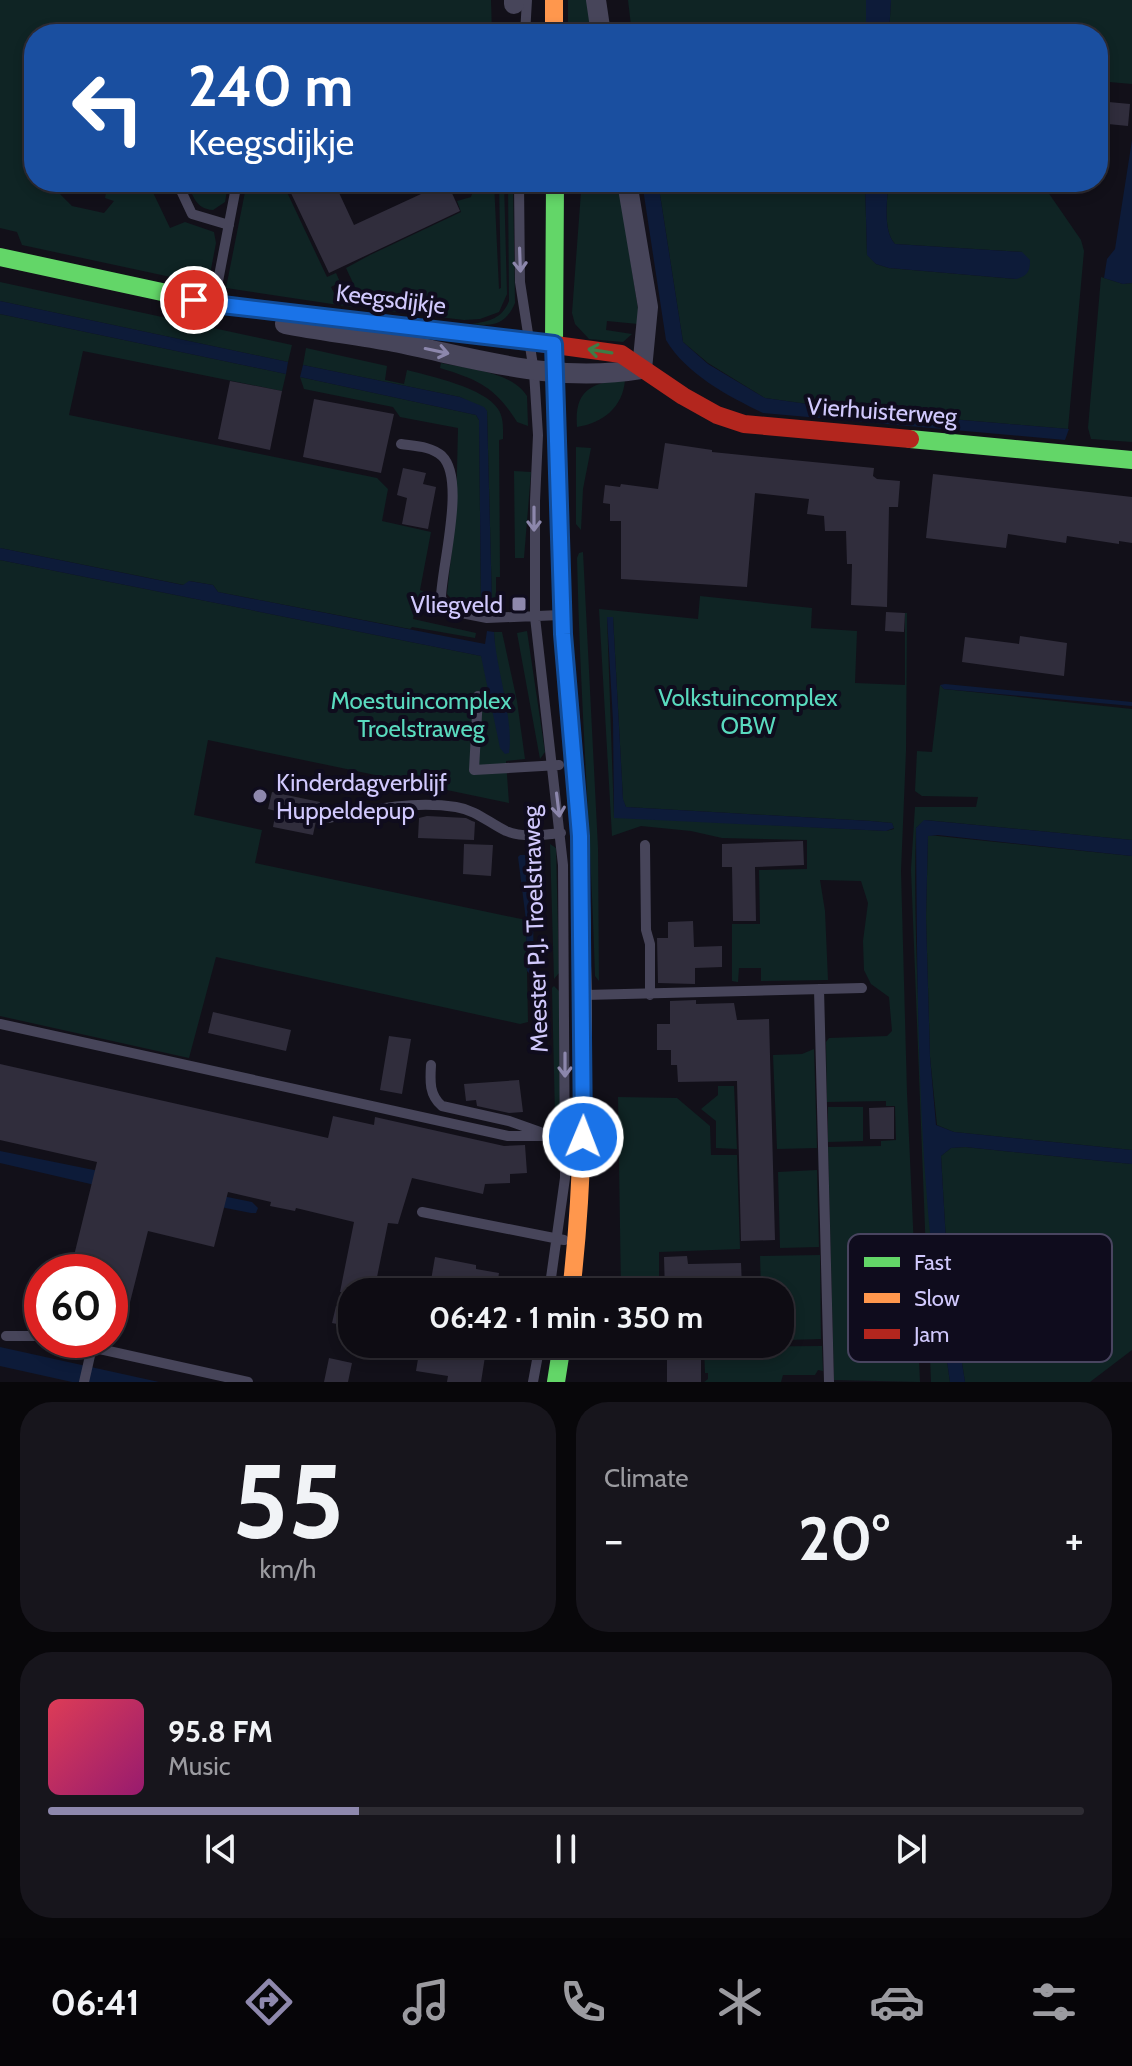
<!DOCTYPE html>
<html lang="en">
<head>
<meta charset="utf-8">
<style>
  body { margin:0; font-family:Cabin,sans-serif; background:#17151c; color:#f1f3f6; height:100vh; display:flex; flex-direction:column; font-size:30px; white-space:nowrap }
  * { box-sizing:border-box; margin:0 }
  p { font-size:26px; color:#9b9ba0 }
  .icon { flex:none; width:44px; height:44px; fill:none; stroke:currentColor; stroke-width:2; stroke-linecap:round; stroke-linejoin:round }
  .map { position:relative; height:1382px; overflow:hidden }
  .panel { display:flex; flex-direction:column; gap:20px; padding:20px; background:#08070a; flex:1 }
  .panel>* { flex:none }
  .hud { position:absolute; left:24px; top:24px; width:1084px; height:168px; border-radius:32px; box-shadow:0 4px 12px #0003,0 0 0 2px #2e2c33; background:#1a4fa0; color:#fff; overflow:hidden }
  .speed { position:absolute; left:24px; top:1254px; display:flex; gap:16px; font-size:40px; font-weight:700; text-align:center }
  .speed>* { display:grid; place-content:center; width:104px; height:104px; border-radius:50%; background:#0e0c13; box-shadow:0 4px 12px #0003,0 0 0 2px #2e2c33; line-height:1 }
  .speed .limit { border:12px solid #d22; background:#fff; color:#111 }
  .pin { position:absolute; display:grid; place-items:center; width:68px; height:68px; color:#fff; margin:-34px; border:4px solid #fff; border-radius:50%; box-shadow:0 2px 8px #0007 }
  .me { position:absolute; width:88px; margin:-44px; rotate:1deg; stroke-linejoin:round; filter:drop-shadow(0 0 6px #0008) }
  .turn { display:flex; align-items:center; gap:28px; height:168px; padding:0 32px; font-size:36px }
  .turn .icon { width:104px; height:104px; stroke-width:2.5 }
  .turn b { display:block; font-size:56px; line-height:68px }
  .big { font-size:60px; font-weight:700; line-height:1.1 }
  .panel .tile { flex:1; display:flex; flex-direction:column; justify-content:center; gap:12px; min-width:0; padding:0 28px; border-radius:32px; background:#17151c }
  .panel .dial { align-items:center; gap:0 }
  .dial b { font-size:104px; line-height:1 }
  .song { display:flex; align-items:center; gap:24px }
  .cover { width:96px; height:96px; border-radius:12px; background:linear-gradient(135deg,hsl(350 70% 55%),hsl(320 70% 35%)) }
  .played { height:8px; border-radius:4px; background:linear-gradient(90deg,#8e88ad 30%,#2e2c33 30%) }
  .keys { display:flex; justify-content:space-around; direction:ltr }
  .heat { display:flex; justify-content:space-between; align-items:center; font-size:44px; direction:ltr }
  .panel .tiles { flex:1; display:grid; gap:20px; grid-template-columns:1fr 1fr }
  .tile:last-child { grid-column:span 2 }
  .trip { position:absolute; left:338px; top:1278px; width:456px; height:80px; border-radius:32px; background:#0e0c13; box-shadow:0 4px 12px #0003,0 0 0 2px #2e2c33; font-weight:700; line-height:80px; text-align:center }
  .dock { display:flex; height:128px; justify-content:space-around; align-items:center; background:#060508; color:#9b9ba0 }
  .dock .icon { width:56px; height:56px }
  .dock .current { color:#8e88ad }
  .dock b { font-size:36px; color:#f1f3f6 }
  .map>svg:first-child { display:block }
</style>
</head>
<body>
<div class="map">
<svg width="1132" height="1382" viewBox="0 0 1132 1382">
  <rect width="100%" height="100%" fill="#121019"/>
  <!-- green -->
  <path fill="#0f2424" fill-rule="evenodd" d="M0 0H491L492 34H34V182H61L59 193 72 206 104 213 114 201 105 198 108 182H148L170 228 185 222 214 232 216 243 208 285 22 245 17 232 0 228Z
    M568 0H587L592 34H568Z
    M628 0H866V34H632Z
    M891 0H1132V84L1098 81V34H889Z
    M187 182H209L213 190 228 184 225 202 213 210C196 209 193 196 187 182Z
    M247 182H290L291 184 285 188 327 277 336 273 340 282 331 287 336 297 346 293 352 307 226 288Z
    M476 182H494L499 289 501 288 499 182H504L507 294 499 312 480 319 464 320 365 308 377 303 373 293 360 298 346 268 370 255 461 212 457 201 471 197Z
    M508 182H513L515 303C506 324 493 327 472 324 489 321 502 319 509 301Z
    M585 182H618L639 315 638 324 607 321 606 330 632 334 623 342 589 339 575 324 572 313 581 192H584Z
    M658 182H865L867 254 876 264 889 268 1016 279 1022 252 895 244C882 230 888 200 888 182H1041L1081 240 1084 251 1068 429 857 411 765 398 708 363 683 342Z
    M1101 277 1123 284 1132 283V442L1091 439 1088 428Z
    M0 282 292 345 288 362 0 301Z
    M0 314 286 374 282 391 83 351 69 415 377 478 388 489 382 521 431 532 420 590 434 597 427 603 416 601 413 619 476 633 475 638 412 627 410 629 218 592 213 585 190 581 184 585 0 548Z
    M306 348 387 366 385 380 404 384 407 370C430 376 485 388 498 409 504 418 503 429 503 439L499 440 500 577H496V594H500L501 604H492L487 411 460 397 303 365Z
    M441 363C468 369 511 371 527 396L528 426 517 422C495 387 479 380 440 368Z
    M300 377 476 415 479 420 481 603 483 604 454 602 447 594 456 512 458 428 400 417 393 407 304 389Z
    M625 380C623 407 603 423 577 427 574 389 593 382 625 380Z
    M576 447 591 448 583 489 581 530 576 524Z
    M514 471 531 472 524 558H515Z
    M583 552 598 848 599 981 595 976C591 837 580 698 577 558L579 553Z
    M0 560 481 656 484 662 495 657 494 632H502L517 701 525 759 506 761 509 803 208 740 194 815 262 830 255 863 526 920 528 1022 520 1024 216 957 189 1058 0 1016Z
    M700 596 812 608 811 628 857 631 855 683 905 685V613H907L906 751 901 871 907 1093 920 1382 834 1380 828 1147 881 1146V1141L896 1140 895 1106H886V1101L827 1102 826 1042 829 1038 887 1036 892 1031 889 997 871 984 864 970 863 941 868 903 861 881 820 880 825 911 828 980 761 981V968H739L738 982 732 981V924H760L759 870 807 869V840L722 838 691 831 641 826 612 836 599 609 698 619ZM607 617H613L623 800 626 807 871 821 892 823 894 829 886 831 614 817Z
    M527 631 545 752 540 759 517 633Z
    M940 685 944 689 1132 709V840L925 820 916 828C914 885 916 942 918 999 922 1128 931 1254 950 1382H931L911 869 915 807H976L978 797 922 796 915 791 917 751 932 752Z
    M928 835 1132 856V1150L954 1132 937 1125 930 1057 926 917Z
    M550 844 556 848 559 973 554 979Z
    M554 986 559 991 560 1107 555 1115 552 988Z
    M814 1049 817 1148 777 1149 773 1055 802 1054Z
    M718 1086H734L737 1149 716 1148V1121L701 1109 718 1095Z
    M618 1097 677 1098 710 1126 711 1155H737L740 1249 659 1252V1292H621Z
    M828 1107H863V1141L828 1142Z
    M965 1147 1132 1164V1350L1090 1382H965L948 1275 941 1156 951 1148Z
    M817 1170 819 1247 780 1248 778 1172Z
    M820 1255 821 1339 787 1340 786 1304H780V1292H761L760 1256Z
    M822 1346 823 1371 818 1370 815 1375H783L781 1382H704L708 1379V1373H705L704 1347Z"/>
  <!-- water -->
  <path fill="#0d1b39" d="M866 0H891L889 34H866Z
    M1132 140V283L1123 284 1104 278 1107 259 1115 249Z
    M642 182H658L683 342 708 364 765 398 857 411 1069 429 1065 440 763 413C728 396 686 374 666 340Z
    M865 182H888C888 200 882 230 895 244L1022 252 1030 260C1030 271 1028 276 1016 279L889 268 876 264 867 255Z
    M0 301 288 362 286 374 0 314Z
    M303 365 460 397 484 407 487 411 492 604 481 603 479 420 476 415 300 377Z
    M0 548 183 585 189 581 213 585 218 592 485 644 487 631 494 632C496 669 514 719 509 753L505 754 500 748 481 656 0 560Z
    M607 617H613L623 799 626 807 871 821 892 823 894 828 886 831 614 818 613 721Z
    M945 684 1132 702V706L944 689 940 685Z
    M924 820 1132 840V856L938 835 928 836 926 917 930 1057 936 1125 954 1132 1132 1150V1164L965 1147 951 1148 941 1156 948 1275 965 1382H950C942 1326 933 1269 928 1212 917 1084 917 956 916 828Z
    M520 855H525L528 863 533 918 534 973 531 975 527 971 526 920 518 857Z
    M0 1151 252 1202 258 1208 256 1213H251L139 1191 138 1195 0 1163Z
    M0 1347 159 1382H72L0 1366Z"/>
  <!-- building -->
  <path fill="#302d3c" d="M1098 101 1130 104 1128 126 1098 123Z
    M305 182H334L354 225 447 182 460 211 329 273 289 189Z
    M230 381 282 391 270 450 218 439Z
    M314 399 394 414 381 473 303 457Z
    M665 443 712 450V452L874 468 873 476 877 479 900 481 898 507H889L887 607 851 605 852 564H847L846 531H825L824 516 807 514 809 499 755 493 747 587 621 579V521H610V504L603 503 605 485 620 487 621 484 658 489Z
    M403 468 426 473 423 484 436 487 428 529 402 524 407 498 397 495Z
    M933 474 1132 497V543L1119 541V544L1067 536 1066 543 1008 534 1006 548 926 538Z
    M886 612 905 613 904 632 885 631Z
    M1020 636 1067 643 1064 676 962 662 965 637 1019 644Z
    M272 792 320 802 313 835 273 827 276 811 268 809Z
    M427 816 466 818 472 821 475 822 474 840 418 838 419 818Z
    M803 841 804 865 755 867 756 921H733L732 867H722V844Z
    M464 844 493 845 491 876 463 874Z
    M693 921 694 947 722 946V967L695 968V984L658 983 657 938H668V922Z
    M696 1000V1004L734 1003 737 1020 769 1019 775 1240 741 1241 737 1081 678 1082 677 1065H671V1050H657V1024H670V1001Z
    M213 1012 291 1030 286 1051 208 1033Z
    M389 1036 411 1039 402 1094 380 1090Z
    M0 1064 328 1138 333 1116 374 1125 375 1117 504 1146 525 1145 527 1173 510 1174V1183L485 1184 483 1194 412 1178 398 1224 388 1223 377 1277 410 1285 409 1292H340L354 1222 296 1208 295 1211 270 1206 271 1202 228 1192 214 1247 148 1231 125 1322 110 1316V1272H70L97 1162 0 1140Z
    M519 1080 523 1112 509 1113 477 1106 476 1100 466 1101 464 1084Z
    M894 1107V1139H870L869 1108Z
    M687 1256 688 1264 741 1263 742 1287 665 1292 664 1257Z
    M435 1257 476 1265V1269L499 1273 496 1292H429Z
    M336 1306 352 1310V1327L332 1323Z
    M441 1344H487L481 1382H447L448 1376 416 1371 420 1347 440 1350Z
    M667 1357H701V1382H667Z
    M329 1358 352 1363 348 1382H324Z"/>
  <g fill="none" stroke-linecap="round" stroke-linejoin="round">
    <!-- lane -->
    <path stroke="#47455a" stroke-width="10" d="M525 34 527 0
      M177 182 192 214 229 225
      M519 182 520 282 534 372 538 435 535 501V617L563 865 565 1178 549 1292
      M214 302 237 182
      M401 444C414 446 431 446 442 456 466 479 442 565 441 597L446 610 487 618 560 615
      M478 696 474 770 559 765
      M328 818C369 810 414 800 456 807 476 810 489 823 506 831 523 838 543 835 561 833
      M645 845 646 930 650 944V995
      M819 989 829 1382
      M585 995 862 988
      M0 1024 508 1136H569
      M431 1065C430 1081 429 1095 442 1106L509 1121 540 1132
      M422 1212 564 1240
      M6 1336H42
      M59 1340 248 1382
      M84 1382 92 1347
      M533 1382 540 1344"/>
    <!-- street -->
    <path stroke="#47455a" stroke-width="20" d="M596 0 601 34
      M514 4V0
      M285 324C321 331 357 335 394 342 479 359 554 384 642 369L648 307 627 182"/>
    <!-- fast -->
    <path stroke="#63d668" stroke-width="18" d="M555 182 554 344 563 634 580 836 582 966
      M0 257 222 305 519 340
      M910 439 1132 460
      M556 1382 562 1344"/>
    <!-- slow -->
    <path stroke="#ff974d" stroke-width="18" d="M554 0V34
      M571 1292C584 1183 584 1075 582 966"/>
    <!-- jam -->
    <path stroke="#b3261e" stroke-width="18" d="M519 340 621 354 683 396 717 415 744 424 910 439"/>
  </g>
  <!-- one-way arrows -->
  <defs><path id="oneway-shaft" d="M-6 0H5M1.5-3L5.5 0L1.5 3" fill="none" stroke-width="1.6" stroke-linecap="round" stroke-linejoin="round" transform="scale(2)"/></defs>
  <g stroke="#8c87ac">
    <use href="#oneway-shaft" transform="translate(520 260) rotate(88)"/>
    <use href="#oneway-shaft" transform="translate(437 351) rotate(12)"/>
    <use href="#oneway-shaft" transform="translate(534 519) rotate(90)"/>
    <use href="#oneway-shaft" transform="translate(558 805) rotate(83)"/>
    <use href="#oneway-shaft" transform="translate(565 1065) rotate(90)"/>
  </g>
  <use stroke="#3d7b46" href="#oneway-shaft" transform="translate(600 351) rotate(-171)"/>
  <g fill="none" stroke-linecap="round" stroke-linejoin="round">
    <defs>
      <path id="route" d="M194 300 222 305 554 344 563 634 580 836 583 1137"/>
    </defs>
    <!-- route casing -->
    <use href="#route" stroke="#114b97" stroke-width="20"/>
    <!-- route -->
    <use href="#route" stroke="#1a73e8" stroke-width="14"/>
  </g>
  <!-- markers -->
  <g fill="#8e88ad" stroke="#0f0c1d" stroke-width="3">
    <rect x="511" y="596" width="16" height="16" rx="4"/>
    <circle cx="260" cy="796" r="8"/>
  </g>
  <g text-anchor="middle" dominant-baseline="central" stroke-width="8" stroke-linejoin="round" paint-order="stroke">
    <!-- street labels -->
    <g font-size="24" fill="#d1c9fd" stroke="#0f0c1d">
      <text transform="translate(391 299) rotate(7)">Keegsdijkje</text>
      <text transform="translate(882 411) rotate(4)">Vierhuisterweg</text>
      <text transform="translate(535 929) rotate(-92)">Meester P.J. Troelstraweg</text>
    </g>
    <!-- poi labels -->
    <g font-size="24" fill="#d1c9fd" stroke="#0f0c1d" text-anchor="end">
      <text x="503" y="604">Vliegveld</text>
      <text x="276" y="782" text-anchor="start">Kinderdagverblijf<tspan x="276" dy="28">Huppeldepup</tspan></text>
    </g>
    <!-- park labels -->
    <g font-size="24" fill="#59dabe" stroke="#0f0c1d">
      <text x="748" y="697">Volkstuincomplex<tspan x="748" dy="28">OBW</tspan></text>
      <text x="421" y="700">Moestuincomplex<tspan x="421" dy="28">Troelstraweg</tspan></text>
    </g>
  </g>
  <!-- legend -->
  <rect x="848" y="1234" width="264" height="128" rx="12" fill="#0f0c1d" stroke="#494560" stroke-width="2"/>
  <rect x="864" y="1257" width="36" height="10" fill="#63d668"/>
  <rect x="864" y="1293" width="36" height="10" fill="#ff974d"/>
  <rect x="864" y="1329" width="36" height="10" fill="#b3261e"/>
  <g font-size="22" fill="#d1c9fd">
    <text x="914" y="1270">Fast</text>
    <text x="914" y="1306">Slow</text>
    <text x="914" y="1342">Jam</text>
  </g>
</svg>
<div class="speed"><div class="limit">60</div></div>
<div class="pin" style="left:194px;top:300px;background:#d93025"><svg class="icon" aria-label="arrive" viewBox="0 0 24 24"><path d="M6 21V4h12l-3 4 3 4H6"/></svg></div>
<svg class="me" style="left:583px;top:1137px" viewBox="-20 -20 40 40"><circle r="17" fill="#1a73e8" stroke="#fff" stroke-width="3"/><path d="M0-11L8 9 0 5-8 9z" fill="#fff"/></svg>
<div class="trip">06:42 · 1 min · 350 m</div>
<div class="hud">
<div class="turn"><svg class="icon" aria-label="left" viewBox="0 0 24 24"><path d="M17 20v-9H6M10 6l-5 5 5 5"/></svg><div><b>240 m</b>Keegsdijkje</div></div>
</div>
</div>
<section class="panel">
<div class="tiles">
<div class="tile dial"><b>55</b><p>km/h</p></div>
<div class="tile"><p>Climate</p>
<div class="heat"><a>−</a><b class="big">20°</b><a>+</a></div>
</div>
<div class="tile">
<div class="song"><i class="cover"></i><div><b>95.8 FM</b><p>Music</p></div></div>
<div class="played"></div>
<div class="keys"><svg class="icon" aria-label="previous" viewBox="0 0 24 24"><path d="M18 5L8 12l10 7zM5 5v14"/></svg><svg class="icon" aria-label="pause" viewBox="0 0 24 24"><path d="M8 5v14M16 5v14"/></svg><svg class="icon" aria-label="next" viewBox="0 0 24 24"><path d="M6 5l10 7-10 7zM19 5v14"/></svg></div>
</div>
</div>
</section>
<nav class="dock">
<b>06:41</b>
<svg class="icon current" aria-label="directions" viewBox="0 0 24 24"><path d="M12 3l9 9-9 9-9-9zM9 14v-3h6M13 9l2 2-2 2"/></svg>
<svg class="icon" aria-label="music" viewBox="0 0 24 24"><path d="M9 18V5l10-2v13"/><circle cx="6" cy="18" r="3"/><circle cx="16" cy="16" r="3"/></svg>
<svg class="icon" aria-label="phone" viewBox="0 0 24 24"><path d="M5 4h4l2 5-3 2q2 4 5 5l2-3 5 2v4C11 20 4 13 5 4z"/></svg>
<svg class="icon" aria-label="climate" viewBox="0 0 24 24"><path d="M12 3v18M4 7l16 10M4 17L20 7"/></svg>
<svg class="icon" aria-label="car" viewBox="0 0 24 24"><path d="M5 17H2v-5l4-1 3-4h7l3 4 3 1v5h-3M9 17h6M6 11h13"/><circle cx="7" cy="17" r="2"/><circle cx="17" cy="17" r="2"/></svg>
<svg class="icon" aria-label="filters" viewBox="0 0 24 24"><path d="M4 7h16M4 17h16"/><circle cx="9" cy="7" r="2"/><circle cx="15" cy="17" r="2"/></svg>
</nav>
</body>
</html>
